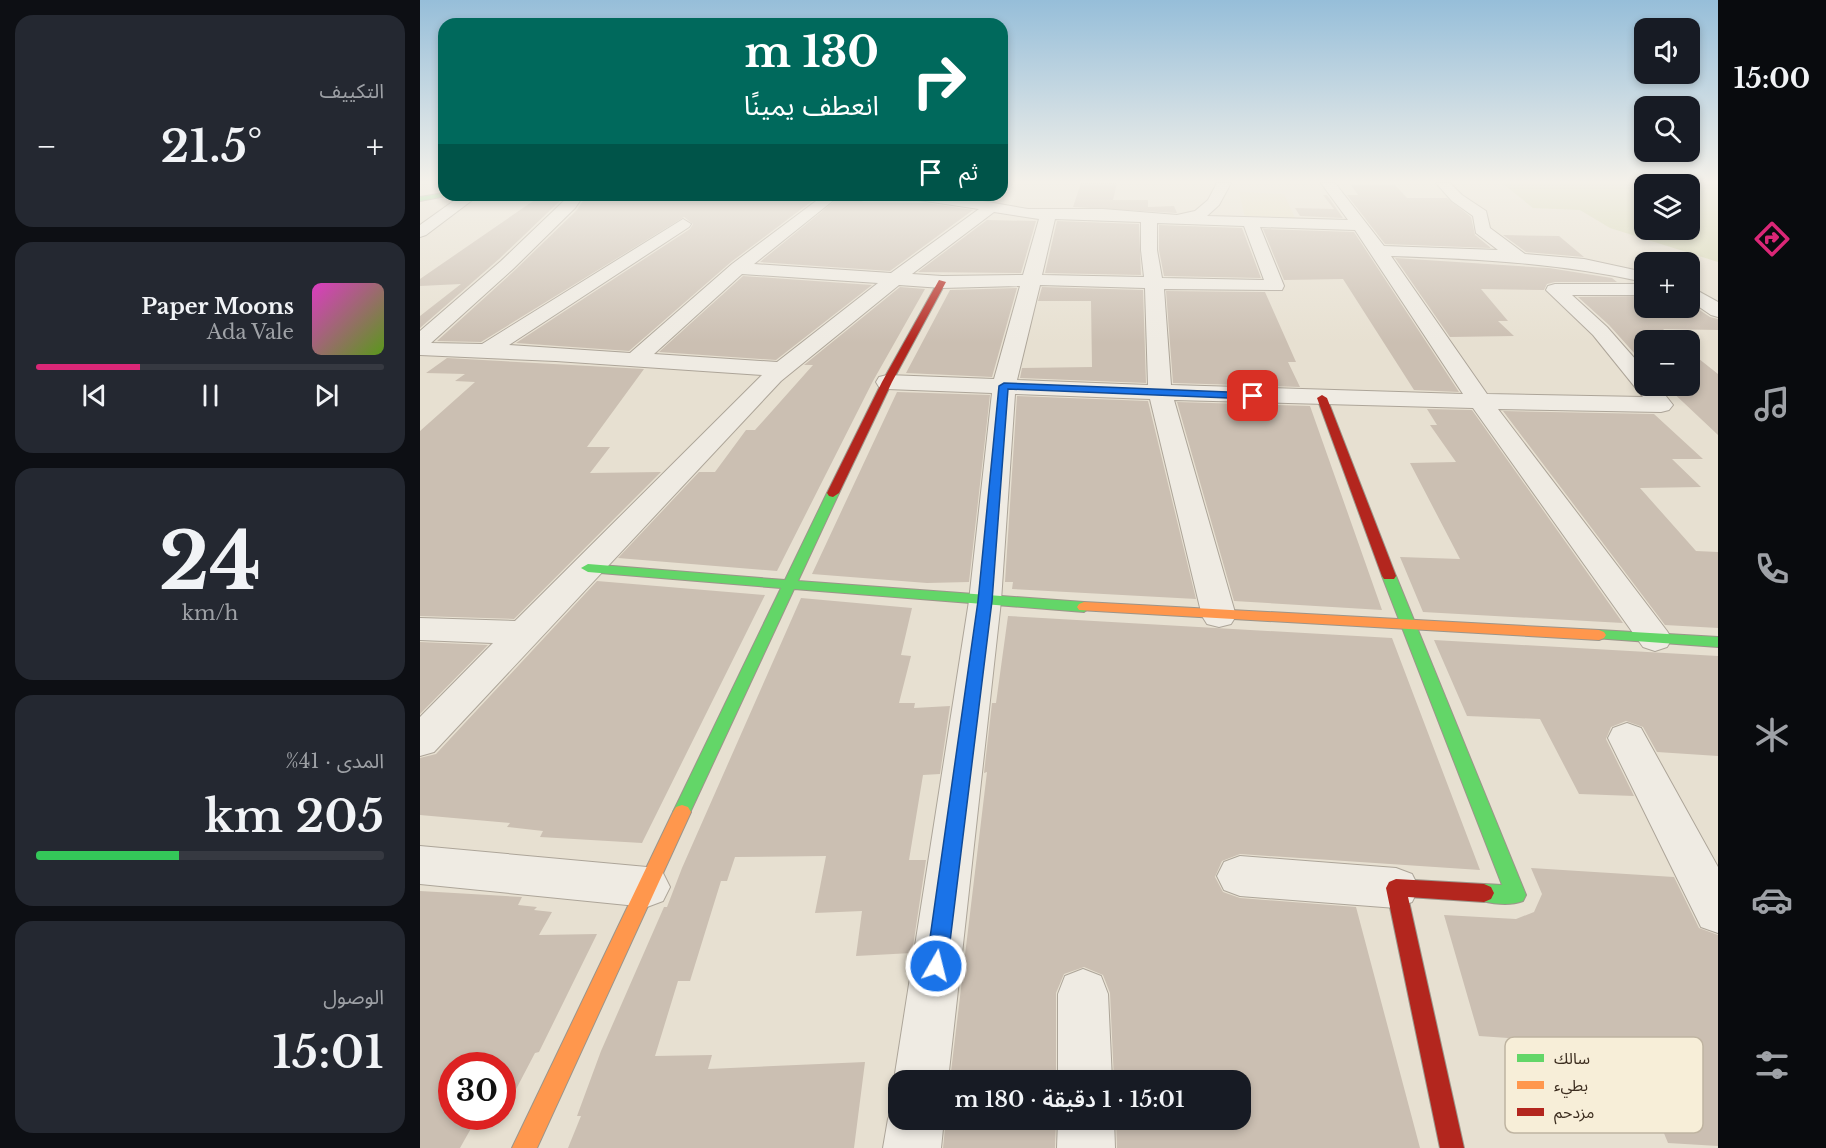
<!DOCTYPE html>
<html lang="ar">
<head>
<meta charset="utf-8">
<style>
  body { margin:0; font-family:"Libre Baskerville","Noto Sans Arabic",serif; background:#242831; color:#f1f3f6; direction:rtl; height:100vh; display:flex; flex-direction:column; font-size:22px; white-space:nowrap }
  * { box-sizing:border-box; margin:0 }
  p { font-size:20px; color:#9ea1a6 }
  .icon { flex:none; width:33px; height:33px; fill:none; stroke:currentColor; stroke-width:2; stroke-linecap:round; stroke-linejoin:round }
  .map { position:relative; flex:1; overflow:hidden; direction:ltr }
  .panel { display:flex; flex-direction:column; gap:15px; padding:15px; background:#0d0f14; width:420px }
  .panel>* { flex:none }
  .guide { position:absolute; left:18px; top:18px; width:570px; height:183px; border-radius:18px; box-shadow:0 3px 9px #0003; direction:rtl; background:#00695c; color:#fff; overflow:hidden }
  .tools { position:absolute; left:1214px; top:18px; display:grid; gap:12px }
  .tools a { display:grid; place-items:center; width:66px; height:66px; border-radius:12px; background:#171b24; box-shadow:0 3px 9px #0003; font-size:30px }
  .speed { position:absolute; left:18px; top:1052px; display:flex; gap:12px; font-size:30px; font-weight:700; text-align:center }
  .speed>* { display:grid; place-content:center; width:78px; height:78px; border-radius:50%; background:#171b24; box-shadow:0 3px 9px #0003; line-height:1 }
  .speed .limit { border:9px solid #d22; background:#fff; color:#111 }
  .pin { position:absolute; display:grid; place-items:center; width:51px; height:51px; color:#fff; margin:-26px; border-radius:12px; box-shadow:0 3px 9px #0006 }
  .me { position:absolute; width:66px; margin:-33px; rotate:8deg; stroke-linejoin:round; filter:drop-shadow(0 0 4px #0008) }
  .turn { display:flex; align-items:center; gap:21px; height:126px; padding:0 30px; font-size:27px }
  .turn .icon { width:78px; height:78px; stroke-width:2.5 }
  .turn b { display:block; font-size:42px; line-height:51px }
  .then { display:flex; align-items:center; height:57px; padding:0 30px; background:#0003; gap:12px; font-size:22px }
  .big { font-size:45px; font-weight:600; line-height:1.1 }
  .panel .card { flex:1; display:flex; flex-direction:column; justify-content:center; gap:9px; min-width:0; padding:0 21px; border-radius:18px; background:#242831 }
  .panel .dial { align-items:center; gap:0 }
  .dial b { font-size:78px; line-height:1 }
  .song { display:flex; align-items:center; gap:18px }
  .cover { width:72px; height:72px; border-radius:9px; background:linear-gradient(135deg,hsl(310 70% 55%),hsl(90 70% 35%)) }
  .played { height:6px; border-radius:3px; background:linear-gradient(90deg,#db2777 30%,#363941 30%) }
  .keys { display:flex; justify-content:space-around; direction:ltr }
  .heat { display:flex; justify-content:space-between; align-items:center; font-size:33px; direction:ltr }
  .charge { height:9px; border-radius:4px; background:linear-gradient(90deg,#34c759 41%,#363941 0) }
  .trip { position:absolute; left:468px; top:1070px; width:363px; height:60px; border-radius:18px; background:#171b24; box-shadow:0 3px 9px #0003; font-weight:600; line-height:60px; text-align:center; direction:rtl }
  main { display:flex; flex:1; min-height:0 }
  .dock { display:flex; flex-direction:column; width:108px; justify-content:space-around; align-items:center; background:#090b0e; color:#9ea1a6 }
  .dock .icon { width:42px; height:42px }
  .dock .current { color:#db2777 }
  .dock b { font-size:27px; color:#f1f3f6 }
  .map>svg:first-child { display:block }
</style>
</head>
<body>
<main>
<nav class="dock">
<b>15:00</b>
<svg class="icon current" aria-label="directions" viewBox="0 0 24 24"><path d="M12 3l9 9-9 9-9-9zM9 14v-3h6M13 9l2 2-2 2"/></svg>
<svg class="icon" aria-label="music" viewBox="0 0 24 24"><path d="M9 18V5l10-2v13"/><circle cx="6" cy="18" r="3"/><circle cx="16" cy="16" r="3"/></svg>
<svg class="icon" aria-label="phone" viewBox="0 0 24 24"><path d="M5 4h4l2 5-3 2q2 4 5 5l2-3 5 2v4C11 20 4 13 5 4z"/></svg>
<svg class="icon" aria-label="climate" viewBox="0 0 24 24"><path d="M12 3v18M4 7l16 10M4 17L20 7"/></svg>
<svg class="icon" aria-label="car" viewBox="0 0 24 24"><path d="M5 17H2v-5l4-1 3-4h7l3 4 3 1v5h-3M9 17h6M6 11h13"/><circle cx="7" cy="17" r="2"/><circle cx="17" cy="17" r="2"/></svg>
<svg class="icon" aria-label="filters" viewBox="0 0 24 24"><path d="M4 7h16M4 17h16"/><circle cx="9" cy="7" r="2"/><circle cx="15" cy="17" r="2"/></svg>
</nav>
<div class="map">
<svg width="1298" height="1148" viewBox="0 0 1298 1148">
  <rect width="100%" height="100%" fill="#e7e0d1"/>
  <!-- farmland -->
  <path fill="#e6dfc2" d="M819 192 864 194 876 220 825 218Z"/>
  <!-- green -->
  <path fill="#d6d7b3" fill-rule="evenodd" d="M1082 183H1298V262L1190 228 1160 210 1113 208ZM1224 184H1269V230H1224Z"/>
  <!-- building -->
  <path fill="#cbbfb2" d="M661 183H697L693 200H728V207L754 206 757 213 653 207Z
    M931 185H975L987 198H1027L1051 217 1055 235 1071 248 965 244 927 195H938Z
    M193 195H400L311 262 209 351 96 343 270 229 273 224 264 217 61 342 17 341 94 271 157 210 166 196Z
    M422 195H449L442 202 506 203 553 210 470 271 340 262Z
    M903 195H907L923 218 880 216 875 208 914 209Z
    M145 196 79 259 0 328V316L41 284 0 286V279L119 197Z
    M567 220 616 221 601 273 498 272Z
    M637 221 719 224 721 275 625 273Z
    M739 225 822 228 841 278 744 276 739 250Z
    M843 229 934 232 1039 392 994 390 923 279 864 280Z
    M1083 235 1139 236 1164 257 1106 252Z
    M975 258 1129 268 1192 278 1197 282H1135L1127 284 1124 290 1061 289 1088 321H1078L1094 336 1030 337Z
    M323 276 452 285 356 360 239 352Z
    M480 287 505 289 453 381 357 571 198 558 279 472H295L326 430H335L393 365H384Z
    M622 287 723 290 726 383 600 378 602 368 672 367 671 301H618Z
    M597 288 572 377 486 373 530 290Z
    M746 291 845 292 876 362H868L880 387 753 383Z
    M1224 296V308H1269V303L1290 317 1298 319V330L1243 329 1257 340H1224V364L1189 325 1158 297Z
    M1269 351 1298 374V435L1246 386H1269Z
    M27 358 224 369 167 447H190L170 473 241 472 94 619 0 616V431L55 382 35 381 45 374 6 373Z
    M477 392 570 395 549 582 507 583 392 574Z
    M597 396 728 401 776 599 592 589 593 582H585Z
    M757 402 890 406 962 610 814 601Z
    M1007 409 1052 410 1203 623 1003 612 980 557 1040 559 990 463 1036 462 1010 425H1017Z
    M1083 411 1234 414 1283 459H1252L1281 487 1220 488 1276 551 1298 552V628L1245 625Z
    M177 581 345 595 222 843 120 837 123 831 87 827 90 823 0 815V758L16 754Z
    M381 598 492 608 481 655 491 656 479 703H495L494 708 530 706 520 774 503 775 489 860H506L492 953 436 956 442 911 395 913 406 856 315 857 307 881H301L270 981H258L235 1056 292 1055 288 1069 445 1062 434 1148H148L161 1116H157L181 1051 244 907H247L262 868Z
    M588 616 972 638 1060 870 820 854 802 861 795 877 803 892 820 898 936 907 1000 1148H697L696 1119H820V1080H694L690 993 683 975 664 967 644 974 636 993V1080H530L567 772 564 773 572 703H576Z
    M1014 640 1298 656V756L1237 752 1223 727 1206 721 1191 727 1186 739 1214 796 1159 794 1120 719 1047 716Z
    M0 642 68 645 0 714Z
    M1111 868 1254 877 1279 928 1298 935V1146L1248 1143 1208 1046 1059 1036 1024 915 1096 919 1114 912 1122 894Z
    M0 891 102 897 98 905 117 907 114 910 132 912 119 935 177 934 119 1052 115 1053 83 1114 82 1065H32V1116H58L40 1148H0Z
    M526 1119H636L635 1148H523Z"/>
  <g fill="none" stroke-linecap="round" stroke-linejoin="round">
    <defs>
      <path id="street" d="M797 183H811L799 205 787 216 928 220 901 183H915L964 246 1078 250 1056 233 1053 216 1032 201 1016 183H1030L1042 195 1066 211 1070 228 1105 254 1164 259 1224 272V282C1139 263 1058 259 971 256L1067 394 1223 397 1173 335 1126 290 1128 286 1135 284H1224V294L1221 295H1152L1187 327 1224 369V386H1238L1253 405 1249 410 1241 412 1078 409 1247 631 1252 639 1247 647 1235 651 1223 647 1053 408 754 400 816 616 811 624 799 627 787 624 782 616 730 399 595 394 581 601 528 1080H478V1091L474 1080 549 601 572 393 467 389 459 387 456 382 459 377 467 375 574 379 600 286 522 288 479 285 361 381 14 752 0 756V717L73 643 0 640V618L95 621 342 375 136 361 0 355V331L81 261 150 195H164L155 208 93 269 11 343 62 344 263 219 271 224 269 227 89 345 210 353 312 264 404 195H420L334 264 471 273 559 209 492 199 485 195H528L608 209H683L757 215 775 211 788 200ZM574 212 619 219 603 275 522 276 492 274ZM635 219 721 222V250L724 277 622 275ZM737 223 824 226 844 280 742 278 737 250ZM840 227 935 230 1043 394 751 385 744 289 862 290 864 286ZM322 274 458 283 357 362 234 354ZM620 285 725 288 728 385 597 380Z
        M42 195H59L6 235 0 237V225Z
        M1269 286 1298 302V317L1291 315 1269 300Z
        M1207 723 1221 728 1298 867V933L1281 927 1188 738 1193 728Z
        M0 846 227 867 243 873 250 887 243 901 227 907 0 884Z
        M820 856 976 868 992 874 999 888 992 902 976 908 820 896 804 890 797 876 804 862Z
        M663 969 681 976 688 994 692 1080H638V994L645 976Z
        M478 1098V1119H524L521 1148H463L468 1119Z
        M638 1119H694L695 1148H637Z"/>
      <path id="fast" d="M24 193 26 196 0 201V197Z
        M413 489 419 493 378 581 664 602 671 607 664 612 374 589 268 817 262 819 256 817 253 812 361 588 168 572 161 568 168 564 365 580 407 493Z
        M969 572 976 576 1106 895 1103 901C1090 906 1070 904 1057 899L1054 893 1057 887 1064 884 1082 885 962 576Z
        M1179 630 1298 637V647L1174 638 1172 635 1174 632Z"/>
      <path id="slow" d="M664 602 1179 630 1184 632 1186 635 1184 638 1179 640 659 610 657 607 659 604Z
        M262 805 268 807 271 812 117 1148H92L253 812 256 807Z"/>
      <path id="jam" d="M519 280 526 282 472 382 419 493 413 497 409 496 407 493 462 382Z
        M902 395 907 398 976 576 974 579H964L962 576 897 398Z
        M976 879 1064 884 1071 887 1074 893 1071 899 1064 902 988 897 1044 1148H1020L966 888 969 882Z"/>
    </defs>
    <!-- street casing -->
    <use href="#street" stroke="#ada599" stroke-width="2"/>
    <!-- fast casing -->
    <use href="#fast" stroke="#9c958a" stroke-width="2"/>
    <!-- slow casing -->
    <use href="#slow" stroke="#9c958a" stroke-width="2"/>
    <!-- jam casing -->
    <use href="#jam" stroke="#9c958a" stroke-width="2"/>
    <!-- street -->
    <use href="#street" fill="#efebe3" fill-rule="evenodd"/>
    <!-- fast -->
    <use href="#fast" fill="#63d668" fill-rule="evenodd"/>
    <!-- slow -->
    <use href="#slow" fill="#ff974d" fill-rule="evenodd"/>
    <!-- jam -->
    <use href="#jam" fill="#b3261e" fill-rule="evenodd"/>
  </g>
  <!-- sky -->
  <linearGradient id="sky" x2="0" y2="1"><stop stop-color="#96bed9"/><stop offset="0.53" stop-color="#f4f1ea"/><stop offset="1" stop-color="#f4f1ea" stop-opacity="0"/></linearGradient>
  <rect width="1298" height="343" fill="url(#sky)"/>
  <!-- route -->
  <path fill="#1a73e8" stroke="#114b97" stroke-width="1.5" d="M584 383 833 393 838 396 833 399 588 389 572 601 527 966 524 973 516 976 509 973 506 966 558 601 579 386Z"/>
  <!-- legend -->
  <rect x="1085" y="1037" width="198" height="96" rx="9" fill="#f7eed8" stroke="#bfb4a1" stroke-width="1.5"/>
  <rect x="1097" y="1054" width="27" height="8" fill="#63d668"/>
  <rect x="1097" y="1081" width="27" height="8" fill="#ff974d"/>
  <rect x="1097" y="1108" width="27" height="8" fill="#b3261e"/>
  <g font-size="16" fill="#3d2e20">
    <text x="1134" y="1064">سالك</text>
    <text x="1134" y="1091">بطيء</text>
    <text x="1134" y="1118">مزدحم</text>
  </g>
</svg>
<div class="tools">
<a><svg class="icon" aria-label="sound" viewBox="0 0 24 24"><path d="M4 9h4l5-4v14l-5-4H4zM17 9q2 3 0 6"/></svg></a>
<a><svg class="icon" aria-label="search" viewBox="0 0 24 24"><circle cx="10" cy="10" r="6"/><path d="M15 15l6 6"/></svg></a>
<a><svg class="icon" aria-label="layers" viewBox="0 0 24 24"><path d="M12 4l9 5-9 5-9-5zM3 14l9 5 9-5"/></svg></a>
<a>+</a>
<a>−</a>
</div>
<div class="speed"><div class="limit">30</div></div>
<div class="pin" style="left:833px;top:396px;background:#d93025"><svg class="icon" aria-label="arrive" viewBox="0 0 24 24"><path d="M6 21V4h12l-3 4 3 4H6"/></svg></div>
<svg class="me" style="left:516px;top:966px" viewBox="-20 -20 40 40"><circle r="17" fill="#1a73e8" stroke="#fff" stroke-width="3"/><path d="M0-11L8 9 0 5-8 9z" fill="#fff"/></svg>
<div class="trip">15:01 · 1 دقيقة · 180 m</div>
<div class="guide">
<div class="turn"><svg class="icon" aria-label="right" viewBox="0 0 24 24"><path d="M7 20v-9h11M14 6l5 5-5 5"/></svg><div><b>130 m</b>انعطف يمينًا</div></div>
<div class="then">ثم<svg class="icon" aria-label="arrive" viewBox="0 0 24 24"><path d="M6 21V4h12l-3 4 3 4H6"/></svg></div>
</div>
</div>
<section class="panel">
<div class="card"><p>التكييف</p>
<div class="heat"><a>−</a><b class="big">21.5°</b><a>+</a></div>
</div>
<div class="card">
<div class="song"><i class="cover"></i><div><b>Paper Moons</b><p>Ada Vale</p></div></div>
<div class="played"></div>
<div class="keys"><svg class="icon" aria-label="previous" viewBox="0 0 24 24"><path d="M18 5L8 12l10 7zM5 5v14"/></svg><svg class="icon" aria-label="pause" viewBox="0 0 24 24"><path d="M8 5v14M16 5v14"/></svg><svg class="icon" aria-label="next" viewBox="0 0 24 24"><path d="M6 5l10 7-10 7zM19 5v14"/></svg></div>
</div>
<div class="card dial"><b>24</b><p>km/h</p></div>
<div class="card"><p>المدى · 41%</p><b class="big">205 km</b><div class="charge"></div></div>
<div class="card"><p>الوصول</p><b class="big">15:01</b></div>
</section>
</main>
</body>
</html>
